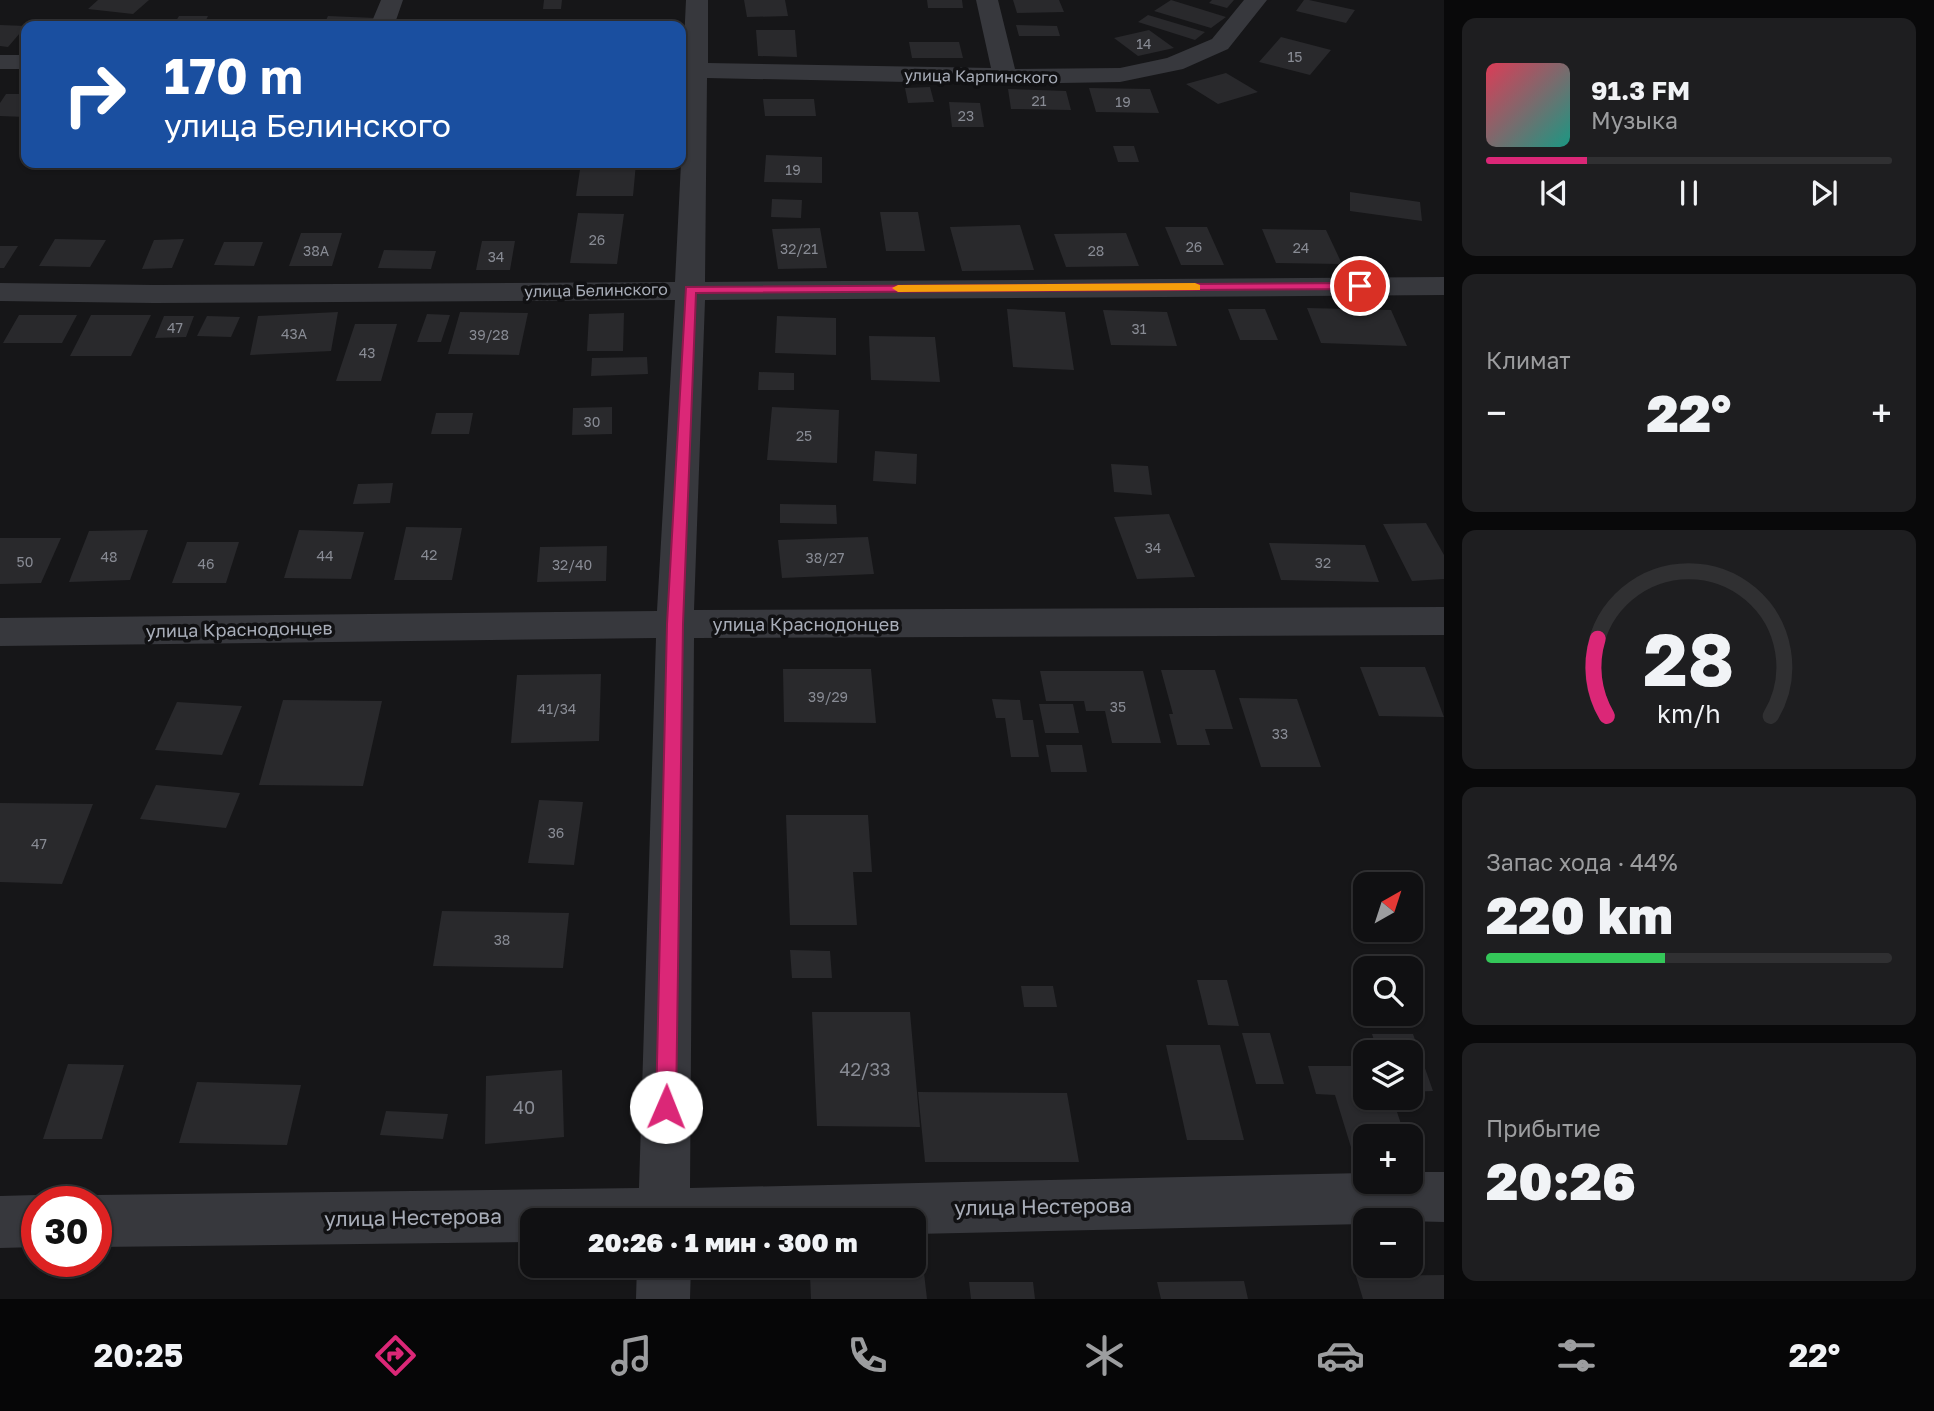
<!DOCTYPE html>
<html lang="ru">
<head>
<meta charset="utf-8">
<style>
  body { margin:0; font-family:"Golos Text",sans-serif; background:#1e1e20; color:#f1f3f6; height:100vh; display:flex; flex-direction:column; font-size:26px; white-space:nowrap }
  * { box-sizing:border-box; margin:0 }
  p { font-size:23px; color:#9c9d9f }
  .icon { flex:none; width:38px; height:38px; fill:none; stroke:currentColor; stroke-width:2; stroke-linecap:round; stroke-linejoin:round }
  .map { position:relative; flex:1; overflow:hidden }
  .details { display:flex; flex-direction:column; gap:18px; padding:18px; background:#09090a; width:490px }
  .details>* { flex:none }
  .top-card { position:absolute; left:21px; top:21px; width:665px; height:147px; border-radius:14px; box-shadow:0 2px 5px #0004,0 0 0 2px #303032; background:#1a4fa0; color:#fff; overflow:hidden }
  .needle { width:46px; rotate:39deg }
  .tools { position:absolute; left:1353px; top:872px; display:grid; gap:14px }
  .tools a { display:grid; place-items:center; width:70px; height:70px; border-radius:14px; background:#101012; box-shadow:0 2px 5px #0004,0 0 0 2px #303032; font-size:35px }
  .speed { position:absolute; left:21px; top:1186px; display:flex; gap:14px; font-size:35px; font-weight:700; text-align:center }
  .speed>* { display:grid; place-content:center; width:91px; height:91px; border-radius:50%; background:#101012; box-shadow:0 2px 5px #0004,0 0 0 2px #303032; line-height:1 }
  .speed .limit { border:10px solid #d22; background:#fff; color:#111 }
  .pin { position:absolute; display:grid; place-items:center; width:60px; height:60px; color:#fff; margin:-30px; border:4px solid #fff; border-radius:50%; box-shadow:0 2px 7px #0007 }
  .me { position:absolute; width:77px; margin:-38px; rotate:1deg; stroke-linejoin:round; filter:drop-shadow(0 0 5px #0008) }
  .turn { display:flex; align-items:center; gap:24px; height:147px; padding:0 28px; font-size:32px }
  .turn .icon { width:91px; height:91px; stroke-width:2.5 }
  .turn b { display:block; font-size:49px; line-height:60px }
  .big { font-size:52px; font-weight:800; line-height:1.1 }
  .details .widget { flex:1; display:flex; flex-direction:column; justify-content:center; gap:10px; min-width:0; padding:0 24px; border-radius:14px; background:#1e1e20 }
  .details .dial { align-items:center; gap:0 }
  .dial svg { height:182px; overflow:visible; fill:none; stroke:#303032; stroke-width:7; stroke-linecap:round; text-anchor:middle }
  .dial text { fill:#f1f3f6; stroke:none }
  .song { display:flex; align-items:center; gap:21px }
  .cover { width:84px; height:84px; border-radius:10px; background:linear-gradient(135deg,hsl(350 70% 55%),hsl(170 70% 35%)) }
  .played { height:7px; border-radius:4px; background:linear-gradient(90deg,#db2777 25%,#303032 25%) }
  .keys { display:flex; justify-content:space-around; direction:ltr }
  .heat { display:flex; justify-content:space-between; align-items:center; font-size:38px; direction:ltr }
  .charge { height:10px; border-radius:5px; background:linear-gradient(90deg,#34c759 44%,#303032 0) }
  .trip { position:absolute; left:520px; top:1208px; width:406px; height:70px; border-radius:14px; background:#101012; box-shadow:0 2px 5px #0004,0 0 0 2px #303032; font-weight:800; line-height:70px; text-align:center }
  .menu { display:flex; height:112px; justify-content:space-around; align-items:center; background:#060607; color:#9c9d9f }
  .menu .icon { width:49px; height:49px }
  .menu .active { color:#db2777 }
  .menu b { font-size:32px; color:#f1f3f6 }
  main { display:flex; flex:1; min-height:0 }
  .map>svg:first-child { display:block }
</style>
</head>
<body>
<main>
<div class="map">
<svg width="1444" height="1299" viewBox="0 0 1444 1299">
  <rect width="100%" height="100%" fill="#161618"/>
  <!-- building -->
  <path fill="#29292c" d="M98 0H149L133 14 88 9Z
    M544 0H562L561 9H543Z
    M744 0H785L788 16 747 17Z
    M927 0H962L963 8H928Z
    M1013 0H1059L1064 12 1017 13Z
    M1171 0 1226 17 1211 28 1154 11Z
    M1212 0H1234L1227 8 1209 3Z
    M1304 0H1309L1355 10 1346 23 1296 11Z
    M1148 15 1205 32 1195 40 1138 22Z
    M179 16H208L203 26H173Z
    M328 16 375 18 371 26H323Z
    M428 20H486L484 26H427Z
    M601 20H645V26H600Z
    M0 25 26 26 8 47 0 46Z
    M1016 25 1057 26 1060 36H1019Z
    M756 30H795L797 57 758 56Z
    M1149 30 1174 48 1138 56 1114 38Z
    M1281 37 1331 50 1310 75 1259 62Z
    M909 42H959L963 58H912Z
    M1226 73 1258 92 1218 104 1186 84Z
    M930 87 934 102 908 103 905 88Z
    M1089 88 1150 89 1159 113 1096 112Z
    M1008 89 1066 91 1071 110 1011 109Z
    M6 94H26V117L0 116V103Z
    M763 99H814L816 116H765Z
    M949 102 980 103 984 127H952Z
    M1113 146H1134L1139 162H1118Z
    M766 155 822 157V183L764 182Z
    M581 163H636L633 196H576Z
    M1350 192 1420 202 1422 221 1350 211Z
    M772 199 802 200 801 218 771 217Z
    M880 212H918L925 251H886Z
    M578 213 624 214 617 264 570 263Z
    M1020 225 1034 270 962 271 950 227Z
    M1165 227H1207L1224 265H1181Z
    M820 228 827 268 778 269 772 229Z
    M1262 229 1326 230 1342 264 1276 263Z
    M301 233H342L332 266H289Z
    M1126 233 1139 266 1066 267 1054 234Z
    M55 239 106 240 90 267 39 266Z
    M184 239 172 268 142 269 154 240Z
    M482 241H515L510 270H476Z
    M224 242H263L254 266 214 265Z
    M0 246H18L4 268H0Z
    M384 250 436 251 431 269 378 268Z
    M1307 308 1391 310 1407 346 1321 343Z
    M1007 309 1065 312 1074 370 1013 367Z
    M1228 309H1265L1278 340H1240Z
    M1103 310 1167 312 1177 346 1111 345Z
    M338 312 331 351 250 355 258 316Z
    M460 312 528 313 519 355 448 354Z
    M624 313 623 351H587L589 314Z
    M427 314 450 315 441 342H417Z
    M19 315H77L62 343H3Z
    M91 315H151L131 356H70Z
    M164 316H194L186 337 155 338Z
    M207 316 240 317 231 337 197 336Z
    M777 316 836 318V355L775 353Z
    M355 324H397L381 381H336Z
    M869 336 935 337 940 382 871 380Z
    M647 357 648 374 591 376 592 358Z
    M759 372 794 373V390H758Z
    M612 407V434L572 435 573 408Z
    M772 407 839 410 837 463 767 460Z
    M436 413H473L469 434H431Z
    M875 451 917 454 916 484 873 481Z
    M1111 464 1148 466 1152 495 1114 492Z
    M393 483 390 503 353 504 358 484Z
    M780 504 836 505 837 524 780 523Z
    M1169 514 1195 577 1137 579 1114 517Z
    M1426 523 1444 555V579L1412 581 1383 524Z
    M406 527 462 528 452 580H394Z
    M148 530 130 580 69 582 89 531Z
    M299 530 364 532 351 579 284 578Z
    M868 537 874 574 782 578 778 540Z
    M0 538H61L41 583 0 584Z
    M187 542H239L226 583H172Z
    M1269 543 1365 545 1379 582 1281 580Z
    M607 546 606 581 537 582 540 547Z
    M1360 667H1425L1444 717 1379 716Z
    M783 669H871L876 723 784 722Z
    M1161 670H1215L1233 729H1205L1210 745H1177L1169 714H1173Z
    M1040 671H1143L1161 743H1112L1105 711H1086L1084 701H1046Z
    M601 674 599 741 511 743 517 675Z
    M1239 698 1297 699 1321 767H1261Z
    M992 699 1020 700 1023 720H1033L1039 757H1011L1005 718H996Z
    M283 700 382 701 363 786 259 785Z
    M177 702 242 706 222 755 155 750Z
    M1039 704H1073L1079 733H1045Z
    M1046 745H1082L1087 772H1051Z
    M156 785 240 793 226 828 140 819Z
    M539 800 583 802 574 865 528 863Z
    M0 803 93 804 62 884 0 882Z
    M786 815H868L872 872H853L857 925H790Z
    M442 911 569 913 563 968 433 966Z
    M790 950 830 951 832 978H792Z
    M1197 980H1227L1239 1026 1208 1025Z
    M1021 986H1053L1057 1007H1024Z
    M812 1012H910L920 1127 817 1126Z
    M1242 1033H1270L1284 1084H1256Z
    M1372 1034H1413L1433 1091 1410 1092V1052H1378Z
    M1166 1045H1220L1244 1140H1187Z
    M68 1064 124 1065 102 1139H43Z
    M1308 1066H1365V1097H1392L1405 1136H1365V1157H1354L1335 1095 1316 1094Z
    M562 1070 564 1137 485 1144 486 1076Z
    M197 1082 301 1085 287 1145 179 1143Z
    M918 1092 1067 1093 1079 1162H925Z
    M386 1111 448 1114 443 1139 380 1135Z
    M924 1273 927 1299H811L810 1275Z
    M1444 1275V1299H1363L1356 1276Z
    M1244 1281 1248 1299H1161L1157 1282Z
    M969 1282H1033L1035 1299H971Z"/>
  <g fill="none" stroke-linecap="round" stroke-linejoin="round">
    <!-- minor -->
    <path fill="#37383d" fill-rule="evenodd" d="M381 0H403L394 26H370Z
      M686 0H708V63L991 68 976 0H998L1015 69 1120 68 1167 58 1212 39 1244 0H1267L1228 49 1183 69 1120 82 1005 84 707 78 705 282 1444 277V295L705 300 694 610 1444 607V635L694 638 690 1188 1365 1173V1181H1410V1172H1444V1222L1365 1220V1224L914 1234V1220H532V1242L96 1247V1202H78L96 1195 639 1188 656 638 0 646V618L657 611 675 300 154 303 0 301V283L154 285 675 282 681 163V63H683Z
      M0 55H26V69H0Z
      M37 1195 55 1202H37V1247L0 1248V1196Z
      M637 1265H691L690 1299H636Z"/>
  </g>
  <!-- route -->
  <path fill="#db2777" stroke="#8e194d" stroke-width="2" d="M1360 283 1365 284V289L696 293 683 624 676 1107 673 1114 666 1116 659 1114 656 1107 667 624 686 287Z"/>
  <!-- slow -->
  <path fill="#f59e0b" d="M1195 283 1200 285V290L898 292 892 288 898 285Z"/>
  <g text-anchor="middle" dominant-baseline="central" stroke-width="7" stroke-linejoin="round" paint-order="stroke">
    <!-- number labels -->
    <g font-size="14" fill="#888b94">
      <text x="1144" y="43">14</text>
      <text x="1295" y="56">15</text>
      <text x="1039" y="100">21</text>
      <text x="1123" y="101">19</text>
      <text x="966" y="115">23</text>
      <text x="793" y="169">19</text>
      <text x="597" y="239">26</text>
      <text x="1194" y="246">26</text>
      <text x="1301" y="247">24</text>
      <text x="799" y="248">32/21</text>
      <text x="316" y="250">38А</text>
      <text x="1096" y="250">28</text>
      <text x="496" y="256">34</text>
      <text x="175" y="327">47</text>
      <text x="1139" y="328">31</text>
      <text x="294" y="333">43А</text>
      <text x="489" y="334">39/28</text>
      <text x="367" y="352">43</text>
      <text x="592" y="421">30</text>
      <text x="804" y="435">25</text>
      <text x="1153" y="547">34</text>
      <text x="429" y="554">42</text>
      <text x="325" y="555">44</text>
      <text x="109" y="556">48</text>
      <text x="825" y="557">38/27</text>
      <text x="25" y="561">50</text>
      <text x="1323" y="562">32</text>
      <text x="206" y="563">46</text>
      <text x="572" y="564">32/40</text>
      <text x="828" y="696">39/29</text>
      <text x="1118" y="706">35</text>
      <text x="557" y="708">41/34</text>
      <text x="1280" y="733">33</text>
      <text x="556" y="832">36</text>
      <text x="39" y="843">47</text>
      <text x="502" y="939">38</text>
    </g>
    <!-- far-street labels -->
    <g font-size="16" fill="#a8adb8" stroke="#111113">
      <text transform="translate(981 76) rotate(1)">улица Карпинского</text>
      <text transform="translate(596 290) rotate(-1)">улица Белинского</text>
    </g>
    <!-- street labels -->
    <g font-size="18" fill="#a8adb8" stroke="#111113">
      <text x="806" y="624">улица Краснодонцев</text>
      <text transform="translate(239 629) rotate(-1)">улица Краснодонцев</text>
    </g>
    <!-- near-number labels -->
    <g font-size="18" fill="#888b94">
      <text x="865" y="1069">42/33</text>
      <text x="524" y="1107">40</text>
    </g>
    <!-- near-street labels -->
    <g font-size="21" fill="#a8adb8" stroke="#111113">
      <text transform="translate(1043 1206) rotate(-1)">улица Нестерова</text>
      <text transform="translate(413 1217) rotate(-1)">улица Нестерова</text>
    </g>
  </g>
</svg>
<div class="tools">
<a><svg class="needle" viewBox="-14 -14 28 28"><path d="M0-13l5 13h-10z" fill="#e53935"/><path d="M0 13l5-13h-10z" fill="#9c9d9f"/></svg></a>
<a><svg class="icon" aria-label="search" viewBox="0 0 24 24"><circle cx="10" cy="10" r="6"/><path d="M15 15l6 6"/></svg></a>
<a><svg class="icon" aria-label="layers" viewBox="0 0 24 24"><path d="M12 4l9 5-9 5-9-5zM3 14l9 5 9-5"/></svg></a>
<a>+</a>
<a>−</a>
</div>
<div class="speed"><div class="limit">30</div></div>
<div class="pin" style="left:1360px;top:286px;background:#d93025"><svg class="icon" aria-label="arrive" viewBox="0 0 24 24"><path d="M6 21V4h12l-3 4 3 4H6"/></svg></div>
<svg class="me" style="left:666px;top:1107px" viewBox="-20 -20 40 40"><circle r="19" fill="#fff"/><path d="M0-13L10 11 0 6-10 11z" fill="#db2777"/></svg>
<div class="trip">20:26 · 1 мин · 300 m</div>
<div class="top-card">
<div class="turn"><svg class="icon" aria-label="right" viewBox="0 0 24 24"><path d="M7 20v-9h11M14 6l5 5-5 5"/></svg><div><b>170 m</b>улица Белинского</div></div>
</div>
</div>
<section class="details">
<div class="widget">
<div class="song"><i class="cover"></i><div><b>91.3 FM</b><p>Музыка</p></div></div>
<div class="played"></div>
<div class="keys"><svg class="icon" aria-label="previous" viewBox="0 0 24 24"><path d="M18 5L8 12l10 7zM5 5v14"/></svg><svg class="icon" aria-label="pause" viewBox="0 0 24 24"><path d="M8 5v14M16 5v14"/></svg><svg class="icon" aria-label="next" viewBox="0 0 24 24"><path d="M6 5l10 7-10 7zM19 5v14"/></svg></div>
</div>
<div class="widget"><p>Климат</p>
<div class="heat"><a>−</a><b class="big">22°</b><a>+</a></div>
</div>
<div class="widget dial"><svg viewBox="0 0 100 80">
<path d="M14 69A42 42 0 1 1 86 69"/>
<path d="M14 69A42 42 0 0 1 10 35" stroke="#db2777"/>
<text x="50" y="56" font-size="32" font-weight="700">28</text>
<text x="50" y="72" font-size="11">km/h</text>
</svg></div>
<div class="widget"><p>Запас хода · 44%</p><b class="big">220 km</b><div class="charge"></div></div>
<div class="widget"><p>Прибытие</p><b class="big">20:26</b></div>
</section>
</main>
<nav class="menu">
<b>20:25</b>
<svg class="icon active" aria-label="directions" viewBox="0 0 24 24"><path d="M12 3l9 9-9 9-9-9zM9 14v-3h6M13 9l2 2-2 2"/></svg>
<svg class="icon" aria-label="music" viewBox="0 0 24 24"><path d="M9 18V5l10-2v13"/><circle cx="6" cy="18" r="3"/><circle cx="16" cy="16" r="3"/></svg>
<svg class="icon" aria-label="phone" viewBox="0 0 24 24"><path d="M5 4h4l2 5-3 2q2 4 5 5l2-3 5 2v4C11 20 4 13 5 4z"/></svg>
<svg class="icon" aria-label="climate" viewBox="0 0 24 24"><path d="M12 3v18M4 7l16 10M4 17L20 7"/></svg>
<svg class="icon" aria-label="car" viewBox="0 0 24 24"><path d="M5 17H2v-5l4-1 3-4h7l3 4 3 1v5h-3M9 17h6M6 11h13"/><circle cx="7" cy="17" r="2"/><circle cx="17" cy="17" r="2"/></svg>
<svg class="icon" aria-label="filters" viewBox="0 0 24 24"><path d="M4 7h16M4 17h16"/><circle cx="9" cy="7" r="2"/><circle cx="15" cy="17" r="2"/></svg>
<b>22°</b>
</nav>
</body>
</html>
